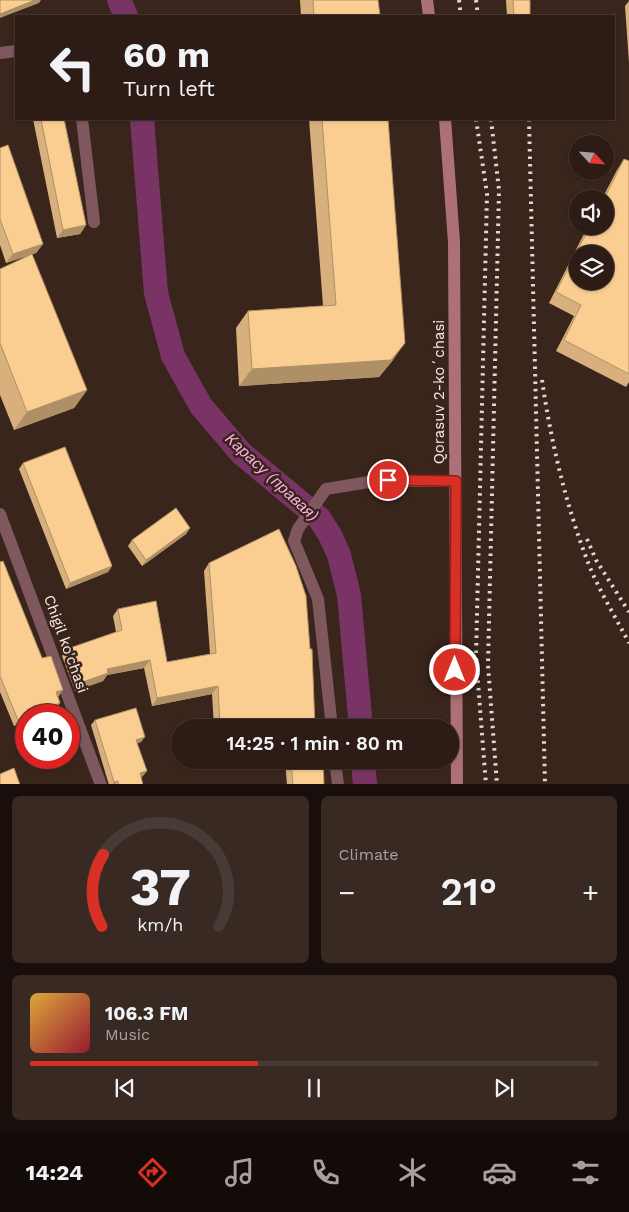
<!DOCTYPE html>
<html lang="en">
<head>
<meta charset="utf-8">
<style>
  body { margin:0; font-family:"Work Sans",sans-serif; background:#382922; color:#f1f3f6; height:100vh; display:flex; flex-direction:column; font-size:19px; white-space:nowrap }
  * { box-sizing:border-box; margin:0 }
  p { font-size:16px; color:#a6a1a0 }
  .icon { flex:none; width:28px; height:28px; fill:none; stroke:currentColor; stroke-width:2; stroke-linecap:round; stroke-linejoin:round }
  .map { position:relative; height:784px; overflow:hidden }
  .details { display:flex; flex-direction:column; gap:12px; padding:12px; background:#180f0c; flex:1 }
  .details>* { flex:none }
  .banner { position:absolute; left:15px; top:15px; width:600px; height:105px; border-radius:0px; box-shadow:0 1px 4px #0004,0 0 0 1px #483a34; background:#2c1c15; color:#f1f3f6; overflow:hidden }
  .needle { width:32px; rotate:116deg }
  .tools { position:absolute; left:569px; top:135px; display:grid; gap:10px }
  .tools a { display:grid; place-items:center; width:45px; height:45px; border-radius:50%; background:#2c1c15; box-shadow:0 1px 4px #0004,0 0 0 1px #483a34; font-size:25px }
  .speed { position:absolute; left:15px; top:704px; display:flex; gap:10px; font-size:25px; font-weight:700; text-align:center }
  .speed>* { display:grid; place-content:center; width:65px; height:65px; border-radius:50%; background:#2c1c15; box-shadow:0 1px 4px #0004,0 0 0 1px #483a34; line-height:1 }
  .speed .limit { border:8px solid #d22; background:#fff; color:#111 }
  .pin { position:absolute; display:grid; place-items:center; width:42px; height:42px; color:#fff; margin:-21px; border:2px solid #fff; border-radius:50%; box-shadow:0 1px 5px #0007 }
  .me { position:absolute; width:55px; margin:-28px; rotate:0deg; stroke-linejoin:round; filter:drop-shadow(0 0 4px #0008) }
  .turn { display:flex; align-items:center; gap:18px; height:105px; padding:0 25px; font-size:22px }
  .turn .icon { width:65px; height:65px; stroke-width:2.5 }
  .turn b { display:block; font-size:35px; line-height:42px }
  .big { font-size:38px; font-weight:600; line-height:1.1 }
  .details .tile { flex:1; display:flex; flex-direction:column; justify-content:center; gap:8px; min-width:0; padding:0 18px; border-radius:8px; background:#382922 }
  .details .dial { align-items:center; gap:0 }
  .dial svg { height:130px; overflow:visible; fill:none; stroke:#483a34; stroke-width:7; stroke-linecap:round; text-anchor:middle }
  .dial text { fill:#f1f3f6; stroke:none }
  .song { display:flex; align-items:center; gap:15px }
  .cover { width:60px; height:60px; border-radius:8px; background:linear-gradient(135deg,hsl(40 70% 55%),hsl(350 70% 35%)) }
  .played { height:5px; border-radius:2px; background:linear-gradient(90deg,#d93025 40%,#483a34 40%) }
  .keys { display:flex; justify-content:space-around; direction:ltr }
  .heat { display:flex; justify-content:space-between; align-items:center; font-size:28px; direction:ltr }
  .details .tiles { flex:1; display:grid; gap:12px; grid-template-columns:1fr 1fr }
  .tile:last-child { grid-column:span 2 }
  .trip { position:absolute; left:171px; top:719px; width:288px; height:50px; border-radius:25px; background:#2c1c15; box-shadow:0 1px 4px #0004,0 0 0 1px #483a34; font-weight:600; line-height:50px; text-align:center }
  .tabs { display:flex; height:80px; justify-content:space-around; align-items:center; background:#120b08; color:#a6a1a0 }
  .tabs .icon { width:35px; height:35px }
  .tabs .current { color:#d93025 }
  .tabs b { font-size:22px; color:#f1f3f6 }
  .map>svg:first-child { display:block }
</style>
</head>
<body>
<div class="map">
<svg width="629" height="785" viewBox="0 0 629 785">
  <rect width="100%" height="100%" fill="#3a251c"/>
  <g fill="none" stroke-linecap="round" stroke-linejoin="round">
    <!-- canal -->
    <path stroke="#793465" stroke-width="24" d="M119 0 126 16
      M142 119 156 293 173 356 201 406 241 453 319 518 330 535 339 555 349 595 361 728
      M363 760 365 785"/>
    <!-- lane -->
    <path stroke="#7e585c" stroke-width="12" d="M0 53 16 51
      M82 119 94 222
      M332 728 318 599 294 541 298 529 326 489 375 481H455
      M335 760 338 785"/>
    <!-- street -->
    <path stroke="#7e585c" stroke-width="12" d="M0 514 101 785"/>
    <!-- secondary -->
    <path stroke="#ad7078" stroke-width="12" d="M427 0 429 16
      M445 119 454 242 457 785"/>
    <!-- rail -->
    <path stroke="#e6d6d0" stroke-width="4" stroke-dasharray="2.5 5" stroke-linecap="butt" d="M459 0 461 16
      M476 0 478 16
      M476 119 487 194 476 657 486 785
      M491 119 499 190 488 665 497 785
      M529 119 545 785
      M542 380C551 442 566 506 589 565 600 592 616 618 629 643
      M587 539 596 560 629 612"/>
  </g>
  <!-- wall -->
  <path fill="#d7b07d" d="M300 0H378L380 16H301Z
    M506 0H530V16H507Z
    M629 1V63L625 6Z
    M33 119H64L86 225 80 234 57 238Z
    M309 119H388L393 360 379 377 239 386 236 328 248 311 323 306Z
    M0 148 43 244 36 253 6 263 0 245Z
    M624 159 629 161V382L626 387 556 351 574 316 549 303 588 226H605V199H602L617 170Z
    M0 269 87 390 74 408 14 430 0 395Z
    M23 463 112 566 108 572 66 589 19 469Z
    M190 528 186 534 142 566 128 546 132 540Z
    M0 562 59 696H58L60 703 56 709 40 715H26V721L14 726 0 692Z
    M209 563 315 728 214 727 212 694 152 706 144 668 107 675 103 681 75 691 62 656 67 649 116 632 113 616 118 609 167 662 210 654 204 571Z
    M95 720 141 742 137 743 143 776 141 777 143 785H109L91 725Z
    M211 760H243L212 767Z
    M285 760H323L324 785H287Z"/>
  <!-- shaded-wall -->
  <path fill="#af9066" d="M35 0H41L39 3 0 18V14Z
    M86 225 80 234 57 238 63 230Z
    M43 244 36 253 6 263 13 254Z
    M405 343 393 360 379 377 239 386 252 369Z
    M87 390 74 408 14 430 27 412Z
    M190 528 186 534 142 566 146 560Z
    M112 566 108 572 66 589 70 583Z
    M150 660 144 668 107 675 103 681 75 691 80 683 107 669Z
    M218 686 212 694 152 706 157 698Z
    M63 690 59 696 52 699 56 692Z
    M60 703 56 709 40 715H30Z
    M26 716V721L14 726 18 720Z
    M145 737 141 742 132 745 136 740Z
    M217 760H243L212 767Z
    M147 771 143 776 136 778 140 773Z
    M118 781 115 785H112L114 782Z"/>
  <!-- building -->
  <path fill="#facd91" stroke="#af9066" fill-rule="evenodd" d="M0 0H35L0 14Z
    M313 0H378L380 16H314Z
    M513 0H530V16H514Z
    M41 119H64L86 225 63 230Z
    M322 119H388L405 343 391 360 252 369 248 311 336 305Z
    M8 145 43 244 13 254 0 219V148Z
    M624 159 629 161V374L564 340 581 305 556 292 590 226H605V199H604ZM578 254H605V281H578Z
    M32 254 87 390 27 412 0 343V269Z
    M65 447 112 566 70 583 23 463Z
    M176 508 190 528 146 560 132 540Z
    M279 529 296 566 306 596 310 649H312L315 728H212L220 726 218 686 157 698 150 660 107 669 108 673 80 683 67 649 122 630 118 609 156 601 167 662 216 653 209 563Z
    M3 561 42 658 51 656 63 690 56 692 60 703 30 715H26V716L18 720 0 676V562Z
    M136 708 145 737 136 740 147 771 140 773 143 785H119L118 781 114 782 95 720Z
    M291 760H323L324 785H293Z
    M14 768 20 785H0V774Z"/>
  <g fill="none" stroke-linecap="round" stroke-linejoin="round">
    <defs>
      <path id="route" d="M388 480 456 481 455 670"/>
    </defs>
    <!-- route casing -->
    <use href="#route" stroke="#8d1f18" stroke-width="12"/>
    <!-- route -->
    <use href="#route" stroke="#d93025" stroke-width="9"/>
  </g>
  <g text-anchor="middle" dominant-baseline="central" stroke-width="5" stroke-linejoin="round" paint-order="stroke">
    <!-- street labels -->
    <g font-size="15" fill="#fbece6" stroke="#3a251c">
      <text transform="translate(439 392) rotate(-90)">Qorasuv 2-koʻchasi</text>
      <text transform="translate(66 644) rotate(70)">Chigil ko'chasi</text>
    </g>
    <!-- water labels -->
    <g font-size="16" font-style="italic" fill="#ffaee3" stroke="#3a251c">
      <text transform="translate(272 477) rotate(43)">Карасу (правая)</text>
    </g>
  </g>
</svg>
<div class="tools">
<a><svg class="needle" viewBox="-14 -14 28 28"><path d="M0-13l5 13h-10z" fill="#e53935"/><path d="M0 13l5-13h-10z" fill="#a6a1a0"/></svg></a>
<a><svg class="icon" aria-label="sound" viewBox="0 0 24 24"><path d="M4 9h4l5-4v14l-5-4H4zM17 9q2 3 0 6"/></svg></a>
<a><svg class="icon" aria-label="layers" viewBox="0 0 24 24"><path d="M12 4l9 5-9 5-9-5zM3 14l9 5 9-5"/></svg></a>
</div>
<div class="speed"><div class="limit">40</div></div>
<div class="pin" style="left:388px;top:480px;background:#d93025"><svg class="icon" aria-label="arrive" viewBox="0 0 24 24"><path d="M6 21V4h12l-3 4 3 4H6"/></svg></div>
<svg class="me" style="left:455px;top:670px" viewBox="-20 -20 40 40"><circle r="17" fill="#d93025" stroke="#fff" stroke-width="3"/><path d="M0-11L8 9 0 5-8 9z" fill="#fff"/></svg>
<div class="trip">14:25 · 1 min · 80 m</div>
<div class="banner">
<div class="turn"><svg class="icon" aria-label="left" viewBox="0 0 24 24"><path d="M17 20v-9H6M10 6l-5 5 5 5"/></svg><div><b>60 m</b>Turn left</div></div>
</div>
</div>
<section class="details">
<div class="tiles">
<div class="tile dial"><svg viewBox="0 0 100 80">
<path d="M14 69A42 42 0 1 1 86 69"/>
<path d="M14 69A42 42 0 0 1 15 25" stroke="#d93025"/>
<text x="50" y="56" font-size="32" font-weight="700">37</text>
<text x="50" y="72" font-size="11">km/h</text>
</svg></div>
<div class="tile"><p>Climate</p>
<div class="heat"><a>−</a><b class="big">21°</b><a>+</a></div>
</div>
<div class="tile">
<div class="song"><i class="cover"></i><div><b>106.3 FM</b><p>Music</p></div></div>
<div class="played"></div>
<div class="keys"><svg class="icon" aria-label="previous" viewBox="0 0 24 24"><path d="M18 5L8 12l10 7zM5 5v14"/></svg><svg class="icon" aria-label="pause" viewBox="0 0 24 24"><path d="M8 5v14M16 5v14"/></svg><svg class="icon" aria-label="next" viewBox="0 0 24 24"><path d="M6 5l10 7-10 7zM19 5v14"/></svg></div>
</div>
</div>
</section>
<nav class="tabs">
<b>14:24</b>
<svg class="icon current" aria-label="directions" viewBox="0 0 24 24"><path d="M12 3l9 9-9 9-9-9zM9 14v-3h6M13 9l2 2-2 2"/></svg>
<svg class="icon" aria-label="music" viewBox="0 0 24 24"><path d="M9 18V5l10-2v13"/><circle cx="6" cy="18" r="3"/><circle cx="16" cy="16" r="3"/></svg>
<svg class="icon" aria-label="phone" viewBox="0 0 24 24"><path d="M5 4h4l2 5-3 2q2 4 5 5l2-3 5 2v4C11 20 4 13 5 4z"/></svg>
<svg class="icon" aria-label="climate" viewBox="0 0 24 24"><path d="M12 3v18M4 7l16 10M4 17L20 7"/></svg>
<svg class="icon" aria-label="car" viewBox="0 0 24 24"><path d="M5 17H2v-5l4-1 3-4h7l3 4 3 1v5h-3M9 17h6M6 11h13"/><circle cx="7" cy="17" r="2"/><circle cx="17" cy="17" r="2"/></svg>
<svg class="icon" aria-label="filters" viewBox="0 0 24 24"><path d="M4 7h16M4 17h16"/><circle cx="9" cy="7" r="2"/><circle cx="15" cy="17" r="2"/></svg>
</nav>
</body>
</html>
